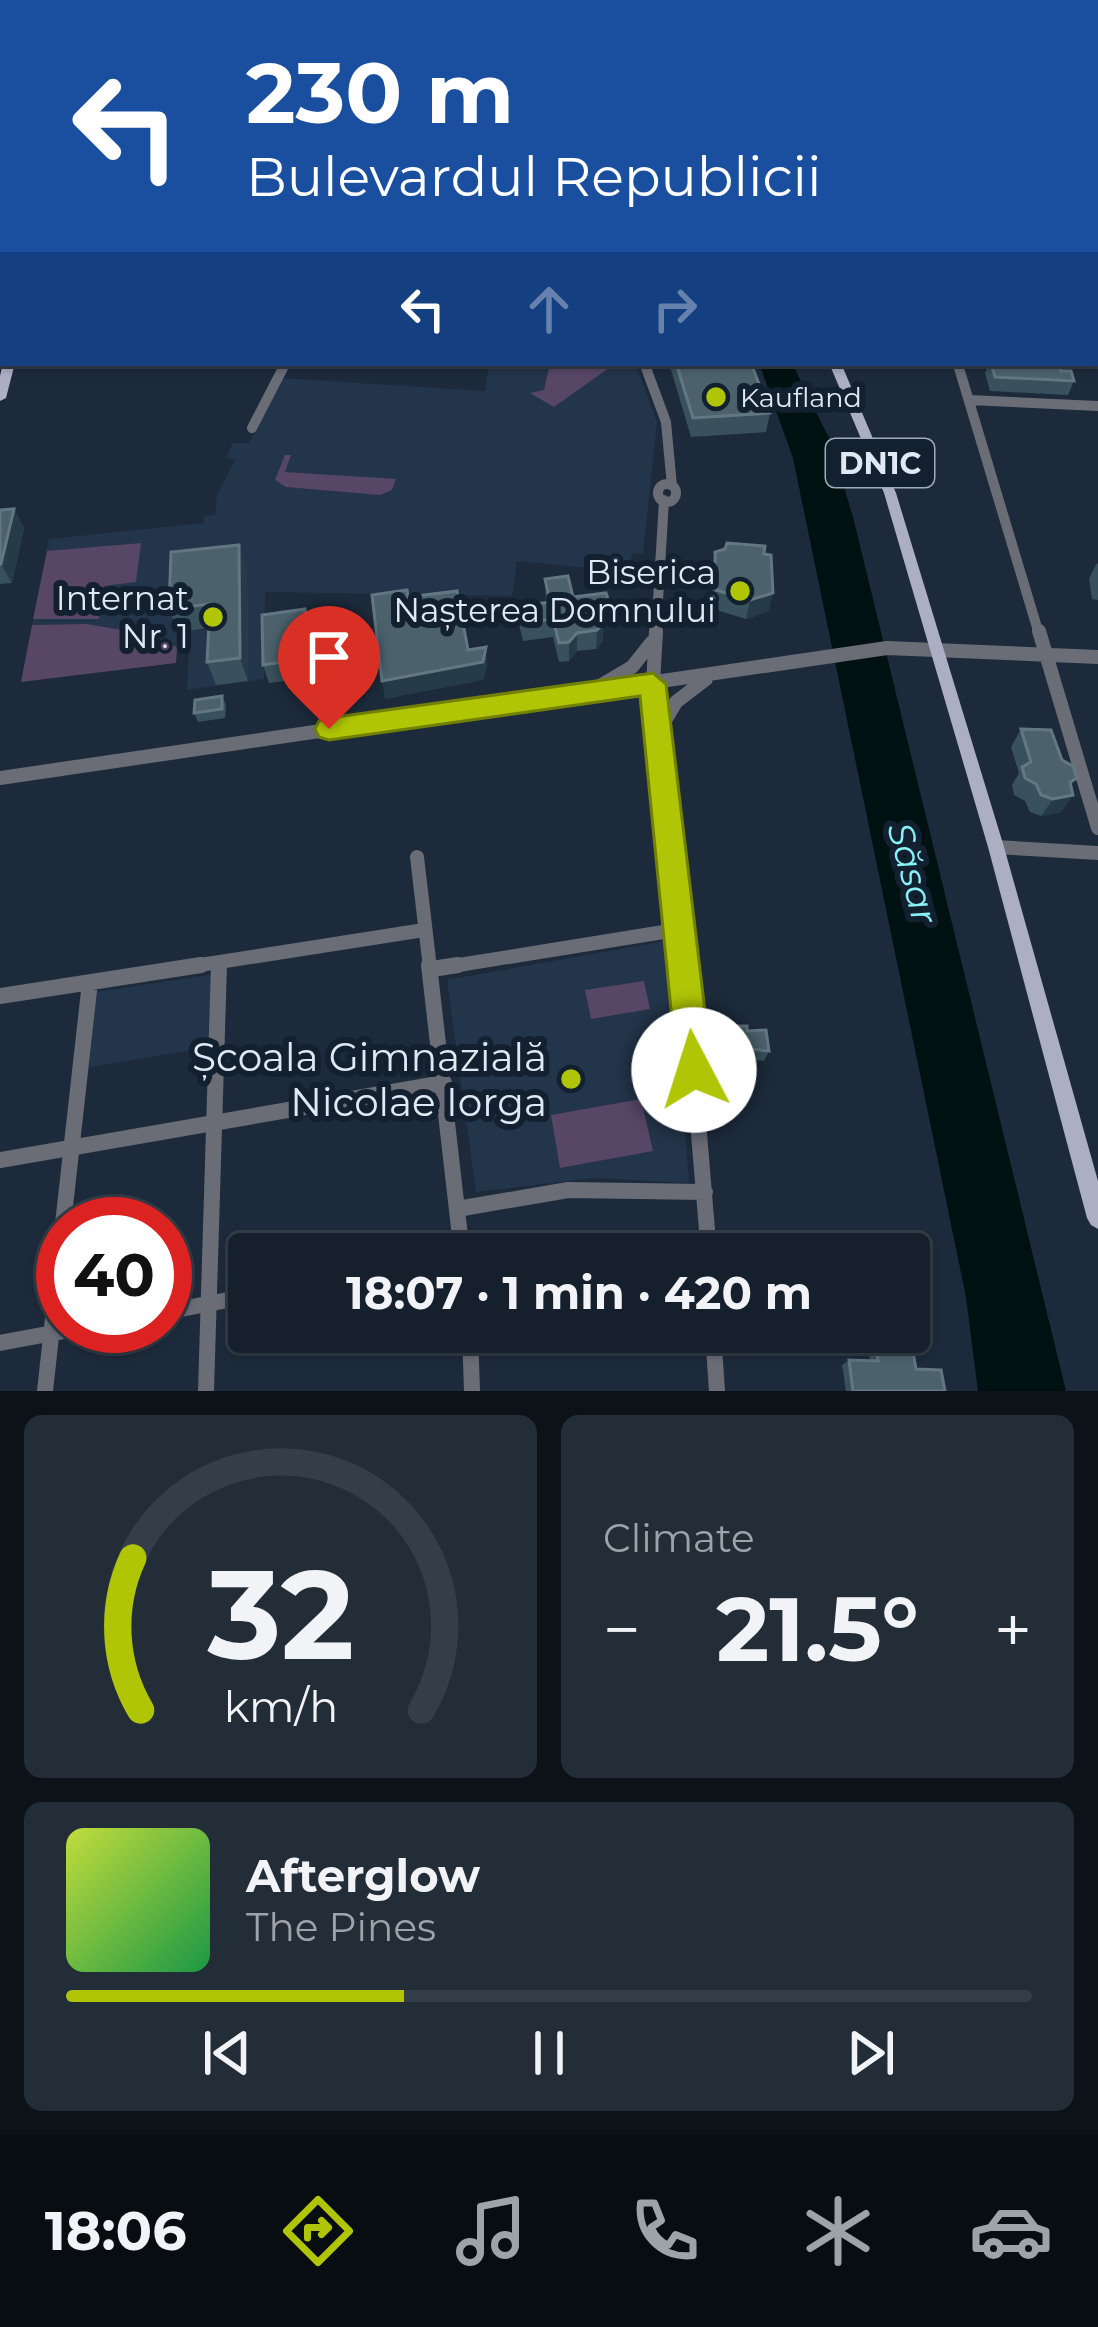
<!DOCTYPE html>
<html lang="en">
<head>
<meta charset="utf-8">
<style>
  body { margin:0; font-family:Montserrat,sans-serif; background:#222d38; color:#f1f3f6; height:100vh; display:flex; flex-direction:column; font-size:45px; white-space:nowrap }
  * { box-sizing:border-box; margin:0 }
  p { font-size:39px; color:#9da3a9 }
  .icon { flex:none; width:66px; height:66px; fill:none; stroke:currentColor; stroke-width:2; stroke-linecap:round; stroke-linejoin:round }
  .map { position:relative; height:1391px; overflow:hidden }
  .drawer { display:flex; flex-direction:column; gap:24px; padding:24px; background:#0c1218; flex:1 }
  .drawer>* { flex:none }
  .banner { position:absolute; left:0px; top:0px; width:1098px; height:366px; box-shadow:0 3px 9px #0004,0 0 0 3px #343e48; background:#1a4fa0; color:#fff; overflow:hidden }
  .speed { position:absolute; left:36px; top:1197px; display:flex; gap:24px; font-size:60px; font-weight:700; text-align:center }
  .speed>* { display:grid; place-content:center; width:156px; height:156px; border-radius:50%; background:#15202c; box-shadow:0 3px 9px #0004,0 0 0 3px #343e48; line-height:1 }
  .speed .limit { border:18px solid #d22; background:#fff; color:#111 }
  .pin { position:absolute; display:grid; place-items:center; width:102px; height:102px; color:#fff; margin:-123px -51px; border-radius:50% 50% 50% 0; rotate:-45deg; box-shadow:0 0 12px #0007 }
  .pin .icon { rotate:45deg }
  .me { position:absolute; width:132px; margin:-66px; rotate:355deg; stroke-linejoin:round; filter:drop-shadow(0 0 9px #0008) }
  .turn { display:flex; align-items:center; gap:42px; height:252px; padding:0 48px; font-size:54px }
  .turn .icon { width:156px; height:156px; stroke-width:2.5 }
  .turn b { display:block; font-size:84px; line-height:102px }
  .lanes { display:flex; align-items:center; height:114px; padding:0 48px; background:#0003; justify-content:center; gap:60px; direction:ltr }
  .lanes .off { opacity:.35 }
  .big { font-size:90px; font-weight:700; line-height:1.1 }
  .drawer .tile { flex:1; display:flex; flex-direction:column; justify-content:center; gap:18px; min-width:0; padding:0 42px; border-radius:18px; background:#222d38 }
  .drawer .dial { align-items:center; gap:0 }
  .dial svg { height:312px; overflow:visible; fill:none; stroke:#343e48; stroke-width:7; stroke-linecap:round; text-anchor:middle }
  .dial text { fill:#f1f3f6; stroke:none }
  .song { display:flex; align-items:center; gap:36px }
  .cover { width:144px; height:144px; border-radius:18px; background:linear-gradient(135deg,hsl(70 70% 55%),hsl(140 70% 35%)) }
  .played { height:12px; border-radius:6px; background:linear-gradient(90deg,#afc506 35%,#343e48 35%) }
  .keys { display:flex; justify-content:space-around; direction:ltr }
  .heat { display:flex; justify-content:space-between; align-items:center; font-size:66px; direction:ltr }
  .drawer .tiles { flex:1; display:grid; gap:24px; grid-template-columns:1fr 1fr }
  .tile:last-child { grid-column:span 2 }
  .trip { position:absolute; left:228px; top:1233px; width:702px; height:120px; border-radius:12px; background:#15202c; box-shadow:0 3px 9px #0004,0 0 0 3px #343e48; font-weight:700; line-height:120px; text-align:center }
  .menu { display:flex; height:192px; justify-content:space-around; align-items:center; background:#080d12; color:#9da3a9 }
  .menu .icon { width:84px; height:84px }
  .menu .on { color:#afc506 }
  .menu b { font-size:54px; color:#f1f3f6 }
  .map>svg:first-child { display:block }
</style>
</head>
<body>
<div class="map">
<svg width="1098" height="1391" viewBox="0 0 1098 1391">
  <rect width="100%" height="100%" fill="#1c2a3b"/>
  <!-- built -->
  <path fill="#23354a" d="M489 363H635L657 422 643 554 632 553 629 572 517 561 512 596 265 592 264 679 187 690 189 651 23 672 49 539 203 523 204 516 215 515 217 495 235 460 225 458 233 443H249L281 378 485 391Z
    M671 940 689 1183 593 1178 476 1192 447 980Z
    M213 974 210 1047 89 1067 97 992Z"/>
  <!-- green -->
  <path fill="#574666" d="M550 363H616L554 407 530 393 544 390Z
    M285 455H291L285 472 396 479 392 490 380 495 286 487 275 480Z
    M141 543 136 582 104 586 99 619H33L47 551Z
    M87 624 151 635 177 647 176 663 21 682 32 625Z
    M644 981 650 1009 591 1019 585 990Z
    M641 1099 653 1151 560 1168 551 1115Z"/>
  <!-- water -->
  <path fill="#001112" d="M759 363H792L830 440 853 517 1066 1391H978L966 1297 793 458Z"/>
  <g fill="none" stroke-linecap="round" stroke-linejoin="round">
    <!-- minor-far4 -->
    <path stroke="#6a6c76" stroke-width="6" d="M1095 148 1098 152"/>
    <!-- minor-far3 -->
    <path stroke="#6a6c76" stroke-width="8" d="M644 363 647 371
      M958 363 960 371
      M281 371 285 363"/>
    <!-- minor-far2 -->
    <path stroke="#6a6c76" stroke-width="10" d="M646 368 666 422 672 486
      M959 368 1039 634
      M969 400 1098 406
      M252 428 283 368
      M658 493a9 9 0 1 1 18 0a9 9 0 1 1-18 0Z
      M656 634 664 500"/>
    <!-- minor-far1 -->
    <path stroke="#6a6c76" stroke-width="14" d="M656 631 653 684 685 968
      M1039 631 1098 828
      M600 686 632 667 652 642
      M660 729 676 702 706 679
      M0 778 887 648 1098 657
      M996 847 1098 853
      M417 857 430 968
      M181 968 424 930
      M219 968V962
      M440 968 682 929"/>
    <!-- minor -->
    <path stroke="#6a6c76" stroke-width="16" d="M429 965 462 1254
      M685 965 709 1254
      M432 969 458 965
      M0 996 201 965
      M0 1160 444 1083
      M457 1209 568 1190 705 1192
      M63 1224 90 982
      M165 1312 249 1296
      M470 1332 472 1391
      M713 1332 717 1391
      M0 1343 91 1326
      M45 1391 63 1228
      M206 1391 219 965"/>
    <!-- major -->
    <path fill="#acaec3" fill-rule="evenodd" d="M96 0H102V3H96Z
      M753 0H759L758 3H752Z
      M3 164V170L0 169V165Z
      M3 363H15L6 398 0 401V376Z
      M829 363H841L896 493 1004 847 1098 1181V1229L1091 1225 1087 1218 988 847 884 493Z"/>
  </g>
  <!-- wall -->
  <path fill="#39515c" d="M669 363H751L770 413 766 432 691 437Z
    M989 363H1058L1061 371 1074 381 1068 395 990 391 985 373Z
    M14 509 24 528 12 583 0 584V510Z
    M715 552 764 554 769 611 746 619 713 609 712 571Z
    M1097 563 1098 564V600L1092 599 1089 578Z
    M247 568 248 681 216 685 207 662 209 628 178 632 169 609Z
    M545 579 573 597 608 599 607 618 603 621V641L596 649 577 651 569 661 559 662 553 637 523 641 519 624V606L546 602Z
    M305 609 310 628 314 685 296 688 294 680 269 683 263 665Z
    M222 696 226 705 225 718 198 722 194 713Z
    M1021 729 1071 786 1073 795 1061 812 1041 816 1030 812 1025 801 1014 795 1012 785 1019 773 1011 747Z
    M724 1026 747 1031 769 1051 764 1061 723 1057 721 1037Z
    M875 1339 916 1369 945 1391H846L842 1365 849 1360 870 1361 867 1344Z"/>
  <!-- shaded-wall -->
  <path fill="#263b48" d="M14 509 24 528 12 583 1 564Z
    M239 545 247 568 248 681 240 658Z
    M773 593 769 611 746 619 750 600Z
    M608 599 607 618 598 626 599 607Z
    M305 609 310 628 314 685 309 667Z
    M604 623 603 641 596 649 597 630Z
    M577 633V651L569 661V642Z
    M486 647 487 665 484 680 385 699 382 681Z
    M1077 778 1065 796 1073 795 1061 812 1041 816 1053 799 1070 782Z"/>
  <!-- building -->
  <path fill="#4b626d" stroke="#627782" stroke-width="3" d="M676 363H751L770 413 693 418Z
    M991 363H1058L1061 371H1071L1074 381 995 377Z
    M14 509 1 564H0V510Z
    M727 543 765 546 764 554 771 555 773 593 750 600 716 590 715 552 725 549Z
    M239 545 240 658 207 662 210 604 169 609 171 552Z
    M568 576 573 597 606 593 608 599 599 607 604 623 597 630 577 633 569 642 559 643 553 619 522 623 519 606 550 602 545 579Z
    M407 590 408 597 457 591 468 650 486 647 483 662 382 681 372 595Z
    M305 609 309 667 291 670 290 661 263 665 262 615Z
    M222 696V709L194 713 195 700Z
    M1021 729 1051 730 1062 760 1073 766 1077 778 1070 782 1073 795 1053 799 1041 795 1036 784 1025 778 1022 767 1031 762Z
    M724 1026H747V1031L766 1030 769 1051 727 1046Z
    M875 1339 911 1340 916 1369 941 1370 945 1391H853L849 1360 878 1361Z"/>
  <!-- route -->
  <path fill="#afc506" stroke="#728004" stroke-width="3" d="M653 673 666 684 712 1070 707 1083 694 1088 682 1083 677 1070 640 696 329 740 319 737 315 729 319 721 329 718Z"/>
  <!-- markers -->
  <g fill="#afc506" stroke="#132030" stroke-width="4.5">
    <circle cx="716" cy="397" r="12"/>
    <circle cx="740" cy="591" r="12"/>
    <circle cx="213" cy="617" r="12"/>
    <circle cx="571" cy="1079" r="12"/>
  </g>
  <g text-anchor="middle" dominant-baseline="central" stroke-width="12" stroke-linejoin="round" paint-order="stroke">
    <!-- far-poi labels -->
    <g font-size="27" fill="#dfe8f3" stroke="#132030" text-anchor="start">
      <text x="740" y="397">Kaufland</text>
    </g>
    <!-- shield labels -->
    <rect fill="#132030" stroke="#a2acb8" stroke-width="3" x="826" y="439" width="108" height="48" rx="9"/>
    <g font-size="30" font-weight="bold" fill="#dfe8f3">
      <text x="880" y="463">DN1C</text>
    </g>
    <!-- poi labels -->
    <g font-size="33" fill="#dfe8f3" stroke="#132030" text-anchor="end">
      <text x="716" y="572">Biserica<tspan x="716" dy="38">Nașterea Domnului</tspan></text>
      <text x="189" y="598">Internat<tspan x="189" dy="38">Nr. 1</tspan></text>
    </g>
    <!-- water labels -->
    <g font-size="36" font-style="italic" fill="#89f2f7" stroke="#132030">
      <text transform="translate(913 873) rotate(75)">Săsar</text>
    </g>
    <!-- near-poi labels -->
    <g font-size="39" fill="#dfe8f3" stroke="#132030" text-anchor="end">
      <text x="547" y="1057">Școala Gimnazială<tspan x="547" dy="45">Nicolae Iorga</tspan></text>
    </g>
  </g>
</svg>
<div class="speed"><div class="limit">40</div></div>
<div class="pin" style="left:329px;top:729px;background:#d93025"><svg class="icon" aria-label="arrive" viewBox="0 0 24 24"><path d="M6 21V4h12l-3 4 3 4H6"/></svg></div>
<svg class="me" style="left:694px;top:1070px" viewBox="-20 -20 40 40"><circle r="19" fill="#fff"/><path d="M0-13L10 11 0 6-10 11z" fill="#afc506"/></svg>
<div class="trip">18:07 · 1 min · 420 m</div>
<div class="banner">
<div class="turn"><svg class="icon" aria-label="left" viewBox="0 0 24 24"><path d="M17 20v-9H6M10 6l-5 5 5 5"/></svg><div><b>230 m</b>Bulevardul Republicii</div></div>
<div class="lanes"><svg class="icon" aria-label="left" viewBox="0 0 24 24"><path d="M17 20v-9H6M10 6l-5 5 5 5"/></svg><svg class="icon off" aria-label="ahead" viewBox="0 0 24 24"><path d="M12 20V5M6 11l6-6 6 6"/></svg><svg class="icon off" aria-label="right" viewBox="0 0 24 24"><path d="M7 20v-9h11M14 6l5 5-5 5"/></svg></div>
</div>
</div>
<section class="drawer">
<div class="tiles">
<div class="tile dial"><svg viewBox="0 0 100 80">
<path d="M14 69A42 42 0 1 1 86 69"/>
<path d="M14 69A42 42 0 0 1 12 30" stroke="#afc506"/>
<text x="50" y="56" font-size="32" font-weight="700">32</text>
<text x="50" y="72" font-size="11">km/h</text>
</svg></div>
<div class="tile"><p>Climate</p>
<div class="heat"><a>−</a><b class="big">21.5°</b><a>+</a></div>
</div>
<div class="tile">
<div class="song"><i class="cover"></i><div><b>Afterglow</b><p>The Pines</p></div></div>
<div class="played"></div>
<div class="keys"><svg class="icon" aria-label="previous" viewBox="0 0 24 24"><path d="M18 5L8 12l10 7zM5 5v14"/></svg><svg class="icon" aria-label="pause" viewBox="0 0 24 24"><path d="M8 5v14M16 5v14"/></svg><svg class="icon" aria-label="next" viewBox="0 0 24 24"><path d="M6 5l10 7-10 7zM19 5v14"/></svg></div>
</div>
</div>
</section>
<nav class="menu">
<b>18:06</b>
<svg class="icon on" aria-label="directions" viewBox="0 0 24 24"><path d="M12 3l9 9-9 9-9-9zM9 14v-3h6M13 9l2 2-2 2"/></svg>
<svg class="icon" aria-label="music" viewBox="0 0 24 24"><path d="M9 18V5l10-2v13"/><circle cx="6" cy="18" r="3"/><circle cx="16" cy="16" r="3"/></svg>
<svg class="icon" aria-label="phone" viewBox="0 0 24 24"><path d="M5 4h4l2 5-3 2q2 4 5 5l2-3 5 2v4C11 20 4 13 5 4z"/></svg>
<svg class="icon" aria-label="climate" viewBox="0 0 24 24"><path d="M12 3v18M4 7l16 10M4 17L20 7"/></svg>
<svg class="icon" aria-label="car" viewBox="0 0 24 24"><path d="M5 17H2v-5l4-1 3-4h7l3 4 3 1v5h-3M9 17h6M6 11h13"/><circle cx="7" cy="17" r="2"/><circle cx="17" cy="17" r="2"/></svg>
</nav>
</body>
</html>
